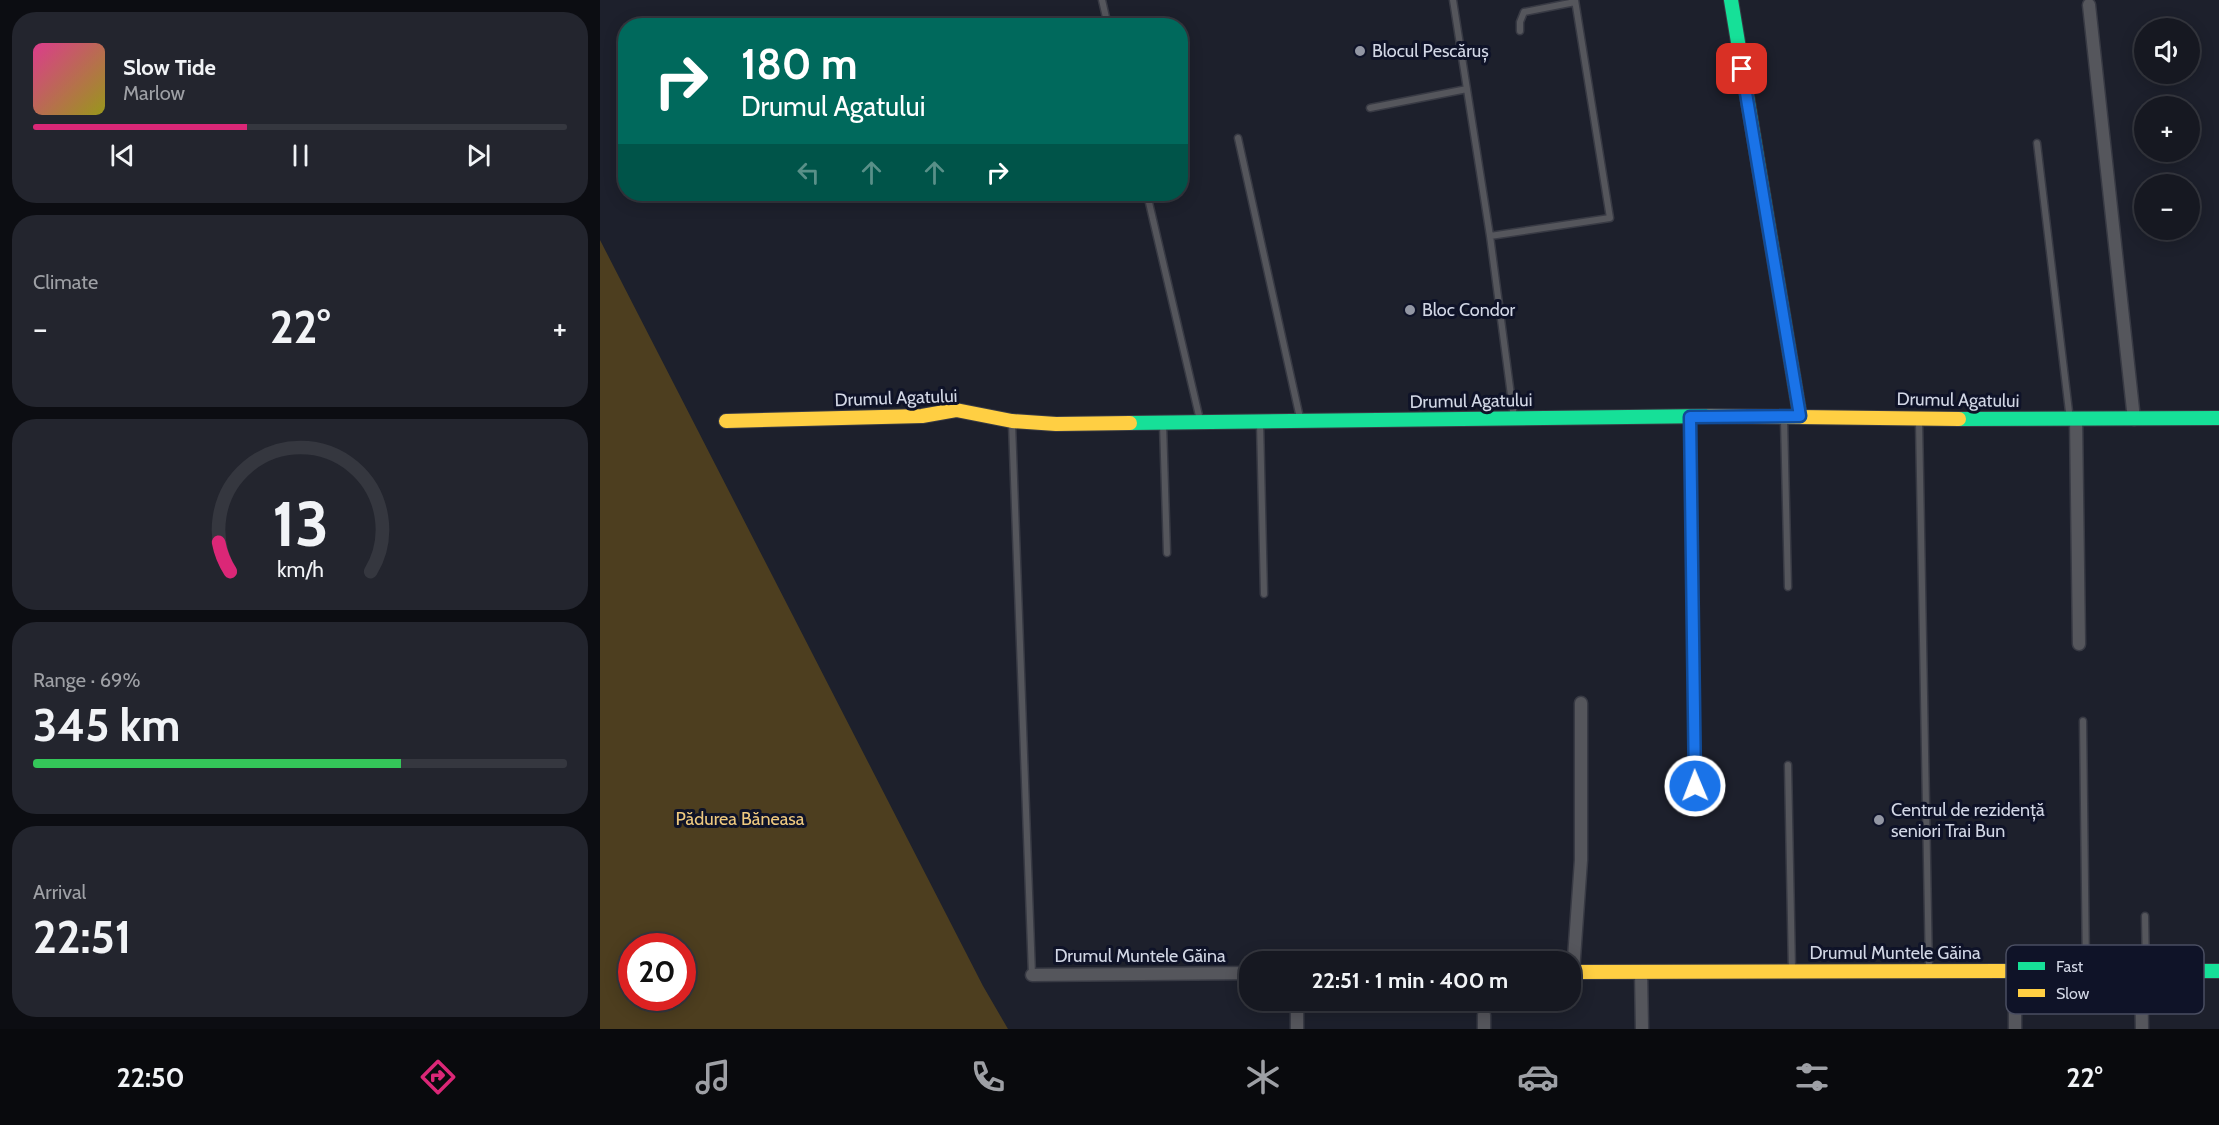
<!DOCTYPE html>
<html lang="en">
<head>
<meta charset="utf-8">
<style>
  body { margin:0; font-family:Cabin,sans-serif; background:#23252e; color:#f1f3f6; height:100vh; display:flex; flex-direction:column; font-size:22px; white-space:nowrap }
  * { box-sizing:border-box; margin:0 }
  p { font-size:20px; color:#9ea0a5 }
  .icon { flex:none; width:33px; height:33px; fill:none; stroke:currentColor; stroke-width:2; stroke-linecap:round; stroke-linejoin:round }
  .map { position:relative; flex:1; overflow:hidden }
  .sheet { display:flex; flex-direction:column; gap:12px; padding:12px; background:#0c0d12; width:600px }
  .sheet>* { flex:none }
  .banner { position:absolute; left:18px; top:18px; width:570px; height:183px; border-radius:24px; box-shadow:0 3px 15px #0003,0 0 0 2px #35373f; background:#00695c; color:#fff; overflow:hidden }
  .buttons { position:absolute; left:1534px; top:18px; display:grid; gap:12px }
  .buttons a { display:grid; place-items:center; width:66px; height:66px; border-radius:50%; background:#161821; box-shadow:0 3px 15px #0003,0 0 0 2px #35373f; font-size:30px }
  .speed { position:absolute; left:18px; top:933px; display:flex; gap:12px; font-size:30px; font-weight:700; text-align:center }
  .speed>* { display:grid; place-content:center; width:78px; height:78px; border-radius:50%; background:#161821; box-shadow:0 3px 15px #0003,0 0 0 2px #35373f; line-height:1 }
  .speed .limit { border:9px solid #d22; background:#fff; color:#111 }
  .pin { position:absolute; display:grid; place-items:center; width:51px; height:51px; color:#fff; margin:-26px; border-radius:12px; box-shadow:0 3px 9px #0006 }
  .me { position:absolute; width:66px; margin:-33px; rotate:359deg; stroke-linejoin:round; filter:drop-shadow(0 0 4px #0008) }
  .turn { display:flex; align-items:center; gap:21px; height:126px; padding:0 24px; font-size:27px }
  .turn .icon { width:78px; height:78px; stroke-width:2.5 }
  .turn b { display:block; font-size:42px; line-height:51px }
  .lanes { display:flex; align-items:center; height:57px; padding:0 24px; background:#0003; justify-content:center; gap:30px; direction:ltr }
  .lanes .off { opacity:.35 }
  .big { font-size:45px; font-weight:700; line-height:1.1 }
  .sheet .card { flex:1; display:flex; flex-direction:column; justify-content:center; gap:9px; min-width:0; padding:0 21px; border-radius:24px; background:#23252e }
  .sheet .dial { align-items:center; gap:0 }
  .dial svg { height:156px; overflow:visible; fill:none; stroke:#35373f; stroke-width:7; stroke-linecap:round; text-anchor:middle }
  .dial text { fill:#f1f3f6; stroke:none }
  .song { display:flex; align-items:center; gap:18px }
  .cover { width:72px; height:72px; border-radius:9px; background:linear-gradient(135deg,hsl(330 70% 55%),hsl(60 70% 35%)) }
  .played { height:6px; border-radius:3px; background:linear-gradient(90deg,#db2777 40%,#35373f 40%) }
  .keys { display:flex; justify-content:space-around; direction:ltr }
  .heat { display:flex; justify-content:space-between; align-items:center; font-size:33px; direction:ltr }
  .charge { height:9px; border-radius:4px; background:linear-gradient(90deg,#34c759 69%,#35373f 0) }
  .trip { position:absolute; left:639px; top:951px; width:342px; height:60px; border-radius:24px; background:#161821; box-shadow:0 3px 15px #0003,0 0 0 2px #35373f; font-weight:700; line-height:60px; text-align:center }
  .menu { display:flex; height:96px; justify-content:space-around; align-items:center; background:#090a0d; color:#9ea0a5 }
  .menu .icon { width:42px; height:42px }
  .menu .active { color:#db2777 }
  .menu b { font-size:27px; color:#f1f3f6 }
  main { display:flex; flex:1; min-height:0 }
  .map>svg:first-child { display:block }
</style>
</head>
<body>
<main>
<section class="sheet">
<div class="card">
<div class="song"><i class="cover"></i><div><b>Slow Tide</b><p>Marlow</p></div></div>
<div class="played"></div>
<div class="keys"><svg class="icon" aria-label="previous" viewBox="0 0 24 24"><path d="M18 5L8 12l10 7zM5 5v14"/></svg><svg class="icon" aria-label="pause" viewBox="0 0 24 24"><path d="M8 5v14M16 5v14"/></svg><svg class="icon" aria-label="next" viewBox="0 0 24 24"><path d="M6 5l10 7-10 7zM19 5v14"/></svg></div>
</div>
<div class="card"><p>Climate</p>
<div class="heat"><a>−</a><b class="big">22°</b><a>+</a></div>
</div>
<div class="card dial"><svg viewBox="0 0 100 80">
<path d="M14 69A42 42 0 1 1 86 69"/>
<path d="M14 69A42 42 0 0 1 8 54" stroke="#db2777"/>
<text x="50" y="56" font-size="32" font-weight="700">13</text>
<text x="50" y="72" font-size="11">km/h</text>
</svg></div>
<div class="card"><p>Range · 69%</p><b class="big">345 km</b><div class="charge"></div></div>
<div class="card"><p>Arrival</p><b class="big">22:51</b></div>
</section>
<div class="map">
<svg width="1619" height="1029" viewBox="0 0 1619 1029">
  <rect width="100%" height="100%" fill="#1d202c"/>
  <!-- green -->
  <path fill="#4d3e1f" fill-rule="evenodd" d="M0 240 383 986 408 1029H0ZM32 946H82V998H32Z"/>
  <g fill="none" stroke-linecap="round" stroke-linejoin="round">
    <defs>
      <path id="lane" d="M502 0 508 26
        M853 0 890 236 914 418
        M920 31V22L924 12 975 2
        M770 108 867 89
        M638 138 700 418
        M1437 143 1470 420
        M547 194 600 420
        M890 236 1010 218 975 0
        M1090 417 1096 809
        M1184 420 1188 587
        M1319 421 1329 971
        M660 423 664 594
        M412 424 432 975
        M563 424 567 553
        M1483 721 1486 969
        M1188 765 1192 971
        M1545 916 1546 969"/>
      <path id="street" d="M1489 5 1534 419
        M1476 419 1479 644
        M1541 970 1542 1029
        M1415 971V1029
        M973 972 981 860V703
        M1041 972 1042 1029
        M432 975 650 973
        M697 1000V1029
        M884 1015V1029"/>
      <path id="fast" d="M1131 0 1200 416
        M1359 419 1619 418
        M530 423 1110 416
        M1404 971H1619"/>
      <path id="slow" d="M1110 416 1359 419
        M126 421 322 416 356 410 412 421 456 424 530 423
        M970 972 1404 971"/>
    </defs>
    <!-- lane casing -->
    <use href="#lane" stroke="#383a44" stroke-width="9"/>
    <!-- street casing -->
    <use href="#street" stroke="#383a44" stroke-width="15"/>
    <!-- fast casing -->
    <use href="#fast" stroke="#383a44" stroke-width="16"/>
    <!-- slow casing -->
    <use href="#slow" stroke="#383a44" stroke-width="16"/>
    <!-- lane -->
    <use href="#lane" stroke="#55565c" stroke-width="6"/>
    <!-- street -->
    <use href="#street" stroke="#55565c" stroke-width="12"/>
    <!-- fast -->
    <use href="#fast" stroke="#16e098" stroke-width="14"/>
    <!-- slow -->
    <use href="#slow" stroke="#ffcf43" stroke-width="14"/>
  </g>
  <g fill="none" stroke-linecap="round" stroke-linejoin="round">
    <defs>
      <path id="route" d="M1095 786 1090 417 1200 416 1142 69"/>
    </defs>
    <!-- route casing -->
    <use href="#route" stroke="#114b97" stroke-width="15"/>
    <!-- route -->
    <use href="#route" stroke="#1a73e8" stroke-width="10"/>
  </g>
  <!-- markers -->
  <g fill="#9397a4" stroke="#0f1328" stroke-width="2">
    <circle cx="760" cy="51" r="6"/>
    <circle cx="810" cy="310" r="6"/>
    <circle cx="1279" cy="820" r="6"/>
  </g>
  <g text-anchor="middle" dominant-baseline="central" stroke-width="6" stroke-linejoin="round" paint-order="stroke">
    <!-- poi labels -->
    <g font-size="18" fill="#d2d7e5" stroke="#0f1328" text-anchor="start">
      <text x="772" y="51">Blocul Pescăruș</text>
      <text x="822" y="310">Bloc Condor</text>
      <text x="1291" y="810">Centrul de rezidență<tspan x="1291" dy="21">seniori Trai Bun</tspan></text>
    </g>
    <!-- street labels -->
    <g font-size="18" fill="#d2d7e5" stroke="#0f1328">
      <text transform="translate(296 398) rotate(-2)">Drumul Agatului</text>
      <text transform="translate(1358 400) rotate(1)">Drumul Agatului</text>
      <text transform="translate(871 401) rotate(-1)">Drumul Agatului</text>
      <text x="1295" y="953">Drumul Muntele Găina</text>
      <text x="540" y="956">Drumul Muntele Găina</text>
    </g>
    <!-- park labels -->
    <g font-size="18" fill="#efc97f" stroke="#0f1328">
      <text x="140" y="819">Pădurea Băneasa</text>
    </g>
  </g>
  <!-- legend -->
  <rect x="1406" y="945" width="198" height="69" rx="9" fill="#0f1328" stroke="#4a4e61" stroke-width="1.5"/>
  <rect x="1418" y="962" width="27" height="8" fill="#16e098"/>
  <rect x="1418" y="989" width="27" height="8" fill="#ffcf43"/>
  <g font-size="16" fill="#d2d7e5">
    <text x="1456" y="972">Fast</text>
    <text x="1456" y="999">Slow</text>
  </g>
</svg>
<div class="buttons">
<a><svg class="icon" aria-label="sound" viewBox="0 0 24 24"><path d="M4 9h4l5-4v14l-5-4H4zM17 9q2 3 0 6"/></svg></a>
<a>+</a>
<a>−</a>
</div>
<div class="speed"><div class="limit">20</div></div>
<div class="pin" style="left:1142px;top:69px;background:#d93025"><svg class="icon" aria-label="arrive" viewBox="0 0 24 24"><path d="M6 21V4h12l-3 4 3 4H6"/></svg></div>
<svg class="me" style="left:1095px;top:786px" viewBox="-20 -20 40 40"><circle r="17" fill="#1a73e8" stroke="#fff" stroke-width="3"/><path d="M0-11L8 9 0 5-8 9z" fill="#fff"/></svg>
<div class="trip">22:51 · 1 min · 400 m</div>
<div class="banner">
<div class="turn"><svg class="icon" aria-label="right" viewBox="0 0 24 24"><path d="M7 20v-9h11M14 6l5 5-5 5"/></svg><div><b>180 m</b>Drumul Agatului</div></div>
<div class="lanes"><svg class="icon off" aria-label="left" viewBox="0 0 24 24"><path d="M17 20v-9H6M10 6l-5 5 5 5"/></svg><svg class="icon off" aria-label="ahead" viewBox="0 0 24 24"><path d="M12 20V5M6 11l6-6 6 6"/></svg><svg class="icon off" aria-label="ahead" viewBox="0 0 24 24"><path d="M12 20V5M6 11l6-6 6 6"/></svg><svg class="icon" aria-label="right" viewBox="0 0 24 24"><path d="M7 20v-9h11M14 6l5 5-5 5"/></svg></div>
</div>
</div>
</main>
<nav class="menu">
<b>22:50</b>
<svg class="icon active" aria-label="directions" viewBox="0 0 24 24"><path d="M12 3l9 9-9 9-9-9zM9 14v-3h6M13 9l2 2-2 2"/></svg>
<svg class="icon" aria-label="music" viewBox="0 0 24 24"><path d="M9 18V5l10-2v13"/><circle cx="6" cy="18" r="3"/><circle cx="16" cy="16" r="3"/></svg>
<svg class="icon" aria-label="phone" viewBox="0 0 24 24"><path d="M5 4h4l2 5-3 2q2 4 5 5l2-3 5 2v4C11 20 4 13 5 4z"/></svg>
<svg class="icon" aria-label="climate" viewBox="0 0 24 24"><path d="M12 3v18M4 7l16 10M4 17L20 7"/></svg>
<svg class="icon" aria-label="car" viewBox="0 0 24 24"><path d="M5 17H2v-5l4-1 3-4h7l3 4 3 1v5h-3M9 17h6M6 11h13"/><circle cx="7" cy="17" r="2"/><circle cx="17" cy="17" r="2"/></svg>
<svg class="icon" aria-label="filters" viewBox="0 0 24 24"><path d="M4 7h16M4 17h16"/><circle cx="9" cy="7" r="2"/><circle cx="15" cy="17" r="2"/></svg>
<b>22°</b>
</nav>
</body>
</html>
